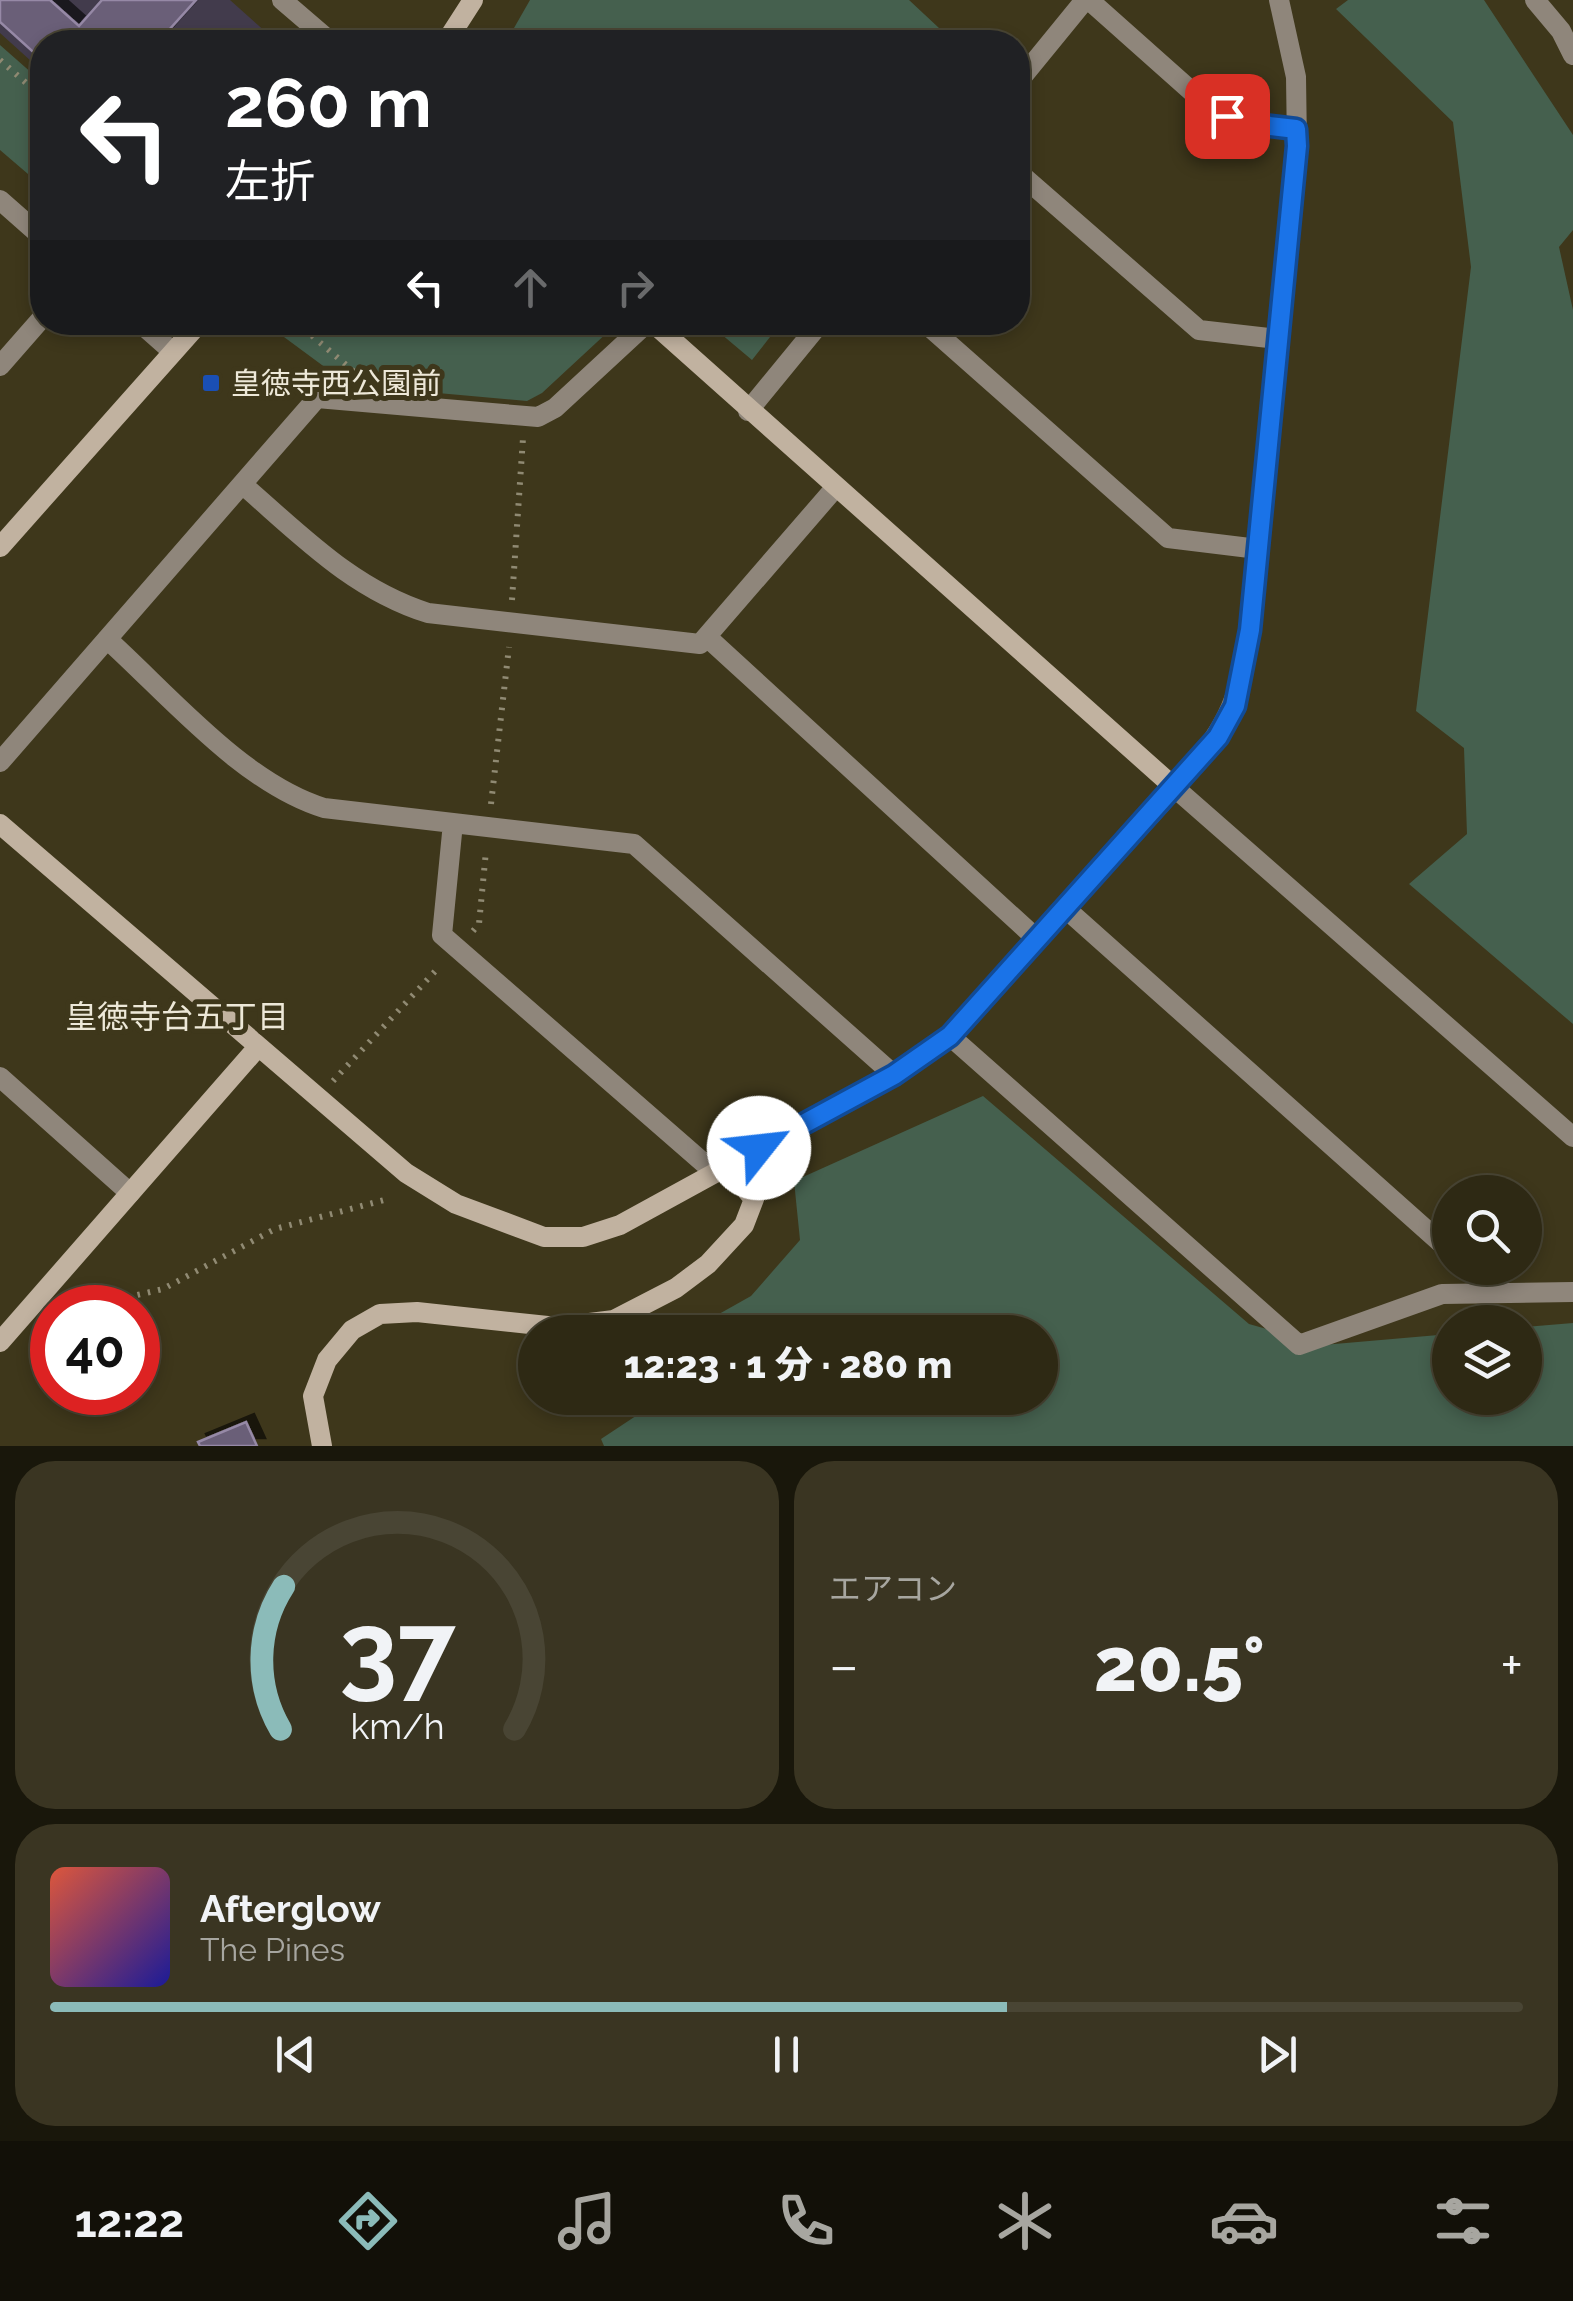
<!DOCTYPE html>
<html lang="ja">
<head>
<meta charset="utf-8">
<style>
  body { margin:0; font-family:Raleway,"Noto Sans JP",sans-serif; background:#3a3522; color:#f1f3f6; height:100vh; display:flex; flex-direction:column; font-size:38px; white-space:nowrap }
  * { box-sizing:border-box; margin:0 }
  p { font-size:32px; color:#a7a6a0 }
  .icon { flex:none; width:55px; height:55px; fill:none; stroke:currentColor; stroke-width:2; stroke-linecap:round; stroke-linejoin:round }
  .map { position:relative; height:1446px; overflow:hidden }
  .side { display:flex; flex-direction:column; gap:15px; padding:15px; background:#19170b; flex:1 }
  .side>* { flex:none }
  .guide { position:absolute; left:30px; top:30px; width:1000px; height:305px; border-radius:40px; box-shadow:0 5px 15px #0003,0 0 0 2px #494534; background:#202124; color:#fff; overflow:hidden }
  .buttons { position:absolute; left:1432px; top:1175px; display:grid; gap:20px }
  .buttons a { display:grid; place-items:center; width:110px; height:110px; border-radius:50%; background:#2e2914; box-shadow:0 5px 15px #0003,0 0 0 2px #494534; font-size:50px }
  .speed { position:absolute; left:30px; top:1285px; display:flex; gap:20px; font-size:50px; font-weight:700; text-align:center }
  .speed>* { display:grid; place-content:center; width:130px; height:130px; border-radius:50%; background:#2e2914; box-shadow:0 5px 15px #0003,0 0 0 2px #494534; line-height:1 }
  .speed .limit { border:15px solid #d22; background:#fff; color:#111 }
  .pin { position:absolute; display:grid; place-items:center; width:85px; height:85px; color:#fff; margin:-42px; border-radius:20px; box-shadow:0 5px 15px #0006 }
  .me { position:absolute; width:110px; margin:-55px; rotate:61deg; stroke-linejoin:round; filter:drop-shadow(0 0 8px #0008) }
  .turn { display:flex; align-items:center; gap:35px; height:210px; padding:0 30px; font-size:45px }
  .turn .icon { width:130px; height:130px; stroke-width:2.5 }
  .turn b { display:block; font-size:70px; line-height:85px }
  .lanes { display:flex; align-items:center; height:95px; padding:0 30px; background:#0003; justify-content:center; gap:50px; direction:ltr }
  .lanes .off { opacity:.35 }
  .big { font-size:75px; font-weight:800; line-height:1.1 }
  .side .widget { flex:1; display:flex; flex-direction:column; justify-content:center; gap:15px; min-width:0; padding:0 35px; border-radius:40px; background:#3a3522 }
  .side .dial { align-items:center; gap:0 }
  .dial svg { height:260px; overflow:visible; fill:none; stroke:#494534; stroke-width:7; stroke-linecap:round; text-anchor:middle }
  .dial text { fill:#f1f3f6; stroke:none }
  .song { display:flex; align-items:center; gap:30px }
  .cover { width:120px; height:120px; border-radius:15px; background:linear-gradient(135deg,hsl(10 70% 55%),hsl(240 70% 35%)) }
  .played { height:10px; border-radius:5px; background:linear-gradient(90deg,#8bbbb9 65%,#494534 65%) }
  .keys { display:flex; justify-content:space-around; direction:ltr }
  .heat { display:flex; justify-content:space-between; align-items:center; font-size:55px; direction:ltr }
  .side .tiles { flex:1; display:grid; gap:15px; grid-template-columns:1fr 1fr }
  .widget:last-child { grid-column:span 2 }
  .trip { position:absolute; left:518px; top:1315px; width:540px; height:100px; border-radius:50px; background:#2e2914; box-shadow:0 5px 15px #0003,0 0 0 2px #494534; font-weight:800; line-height:100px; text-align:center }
  .dock { display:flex; height:160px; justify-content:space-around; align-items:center; background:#121008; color:#a7a6a0 }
  .dock .icon { width:70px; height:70px }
  .dock .current { color:#8bbbb9 }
  .dock b { font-size:45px; color:#f1f3f6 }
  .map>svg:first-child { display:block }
</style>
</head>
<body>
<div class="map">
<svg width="1573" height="1446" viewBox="0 0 1573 1446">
  <defs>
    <filter id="shadow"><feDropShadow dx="8" dy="-8" stdDeviation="0" flood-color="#0009"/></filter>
  </defs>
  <rect width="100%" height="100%" fill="#3e371b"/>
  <!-- education -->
  <path fill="#423b4c" d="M0 0H230L277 42H42V71L0 33Z"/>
  <!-- green -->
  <path fill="#45604e" d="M530 0H909L954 42H506Z
    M1348 0H1484L1573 135V230L1559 247 1573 310V1024L1409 884 1467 834 1464 748 1416 711 1471 267 1453 122 1336 9Z
    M0 45 42 82V186L0 150Z
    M604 323 610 330 542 393 527 401 349 385 265 323Z
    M708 323H781L752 360Z
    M983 1096 1249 1324 1323 1345 1450 1334V1398H1525V1327L1573 1323V1446H604L601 1439 663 1398H1040V1332H687L751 1296 800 1240 794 1181Z"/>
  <!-- building -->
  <path fill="#6a5e78" stroke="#9689a6" stroke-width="2.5" filter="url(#shadow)" d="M0 0H50L79 26 102 0H196L158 42H42V60L0 22Z
    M246 1422 257 1446H200L198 1442Z"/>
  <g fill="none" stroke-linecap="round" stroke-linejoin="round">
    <!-- path -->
    <path stroke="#908a73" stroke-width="6" stroke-dasharray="2.5 8" stroke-linecap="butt" d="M0 60 42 97
      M296 322 359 376
      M512 600 523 438
      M491 804 509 647
      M473 931 479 924 486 851
      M333 1081 440 966
      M65 1305 103 1303 163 1289 275 1229 388 1199"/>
    <!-- street -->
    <path stroke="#8f867b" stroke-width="20" d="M282 0 331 42
      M1089 0 1207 105 1245 123 1297 129
      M1279 0 1296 77 1297 146 1250 630C1238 708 1225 729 1175 788L1573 1137
      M1535 0 1561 31 1573 55
      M1018 82 1085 0
      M1018 172 1199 330 1278 339
      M0 200 42 237
      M139 322 173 352
      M924 322 1168 538 1258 549
      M0 366 42 318
      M748 411 821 322
      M242 484C301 535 352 589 428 613L700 644 835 488
      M707 637 1038 940
      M107 639C170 696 243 783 324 808L634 844 894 1075
      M0 762 317 398 538 417 555 408 648 322
      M453 823 442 935 714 1172
      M1065 908 1450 1251
      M950 1036 1299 1345 1442 1294 1573 1292
      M0 1077 130 1193
      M1469 1268 1497 1293"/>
    <!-- secondary -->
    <path stroke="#c1b2a0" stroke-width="20" d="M446 42 473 0
      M0 547 200 322
      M0 824 406 1173 456 1204 544 1237H583L620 1225 894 1075 950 1036 1175 788 652 322
      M0 1342 257 1048
      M322 1446 313 1396 327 1360 352 1330 380 1314 417 1312 557 1327 614 1320 676 1288 708 1264 744 1225 754 1199 726 1166"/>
  </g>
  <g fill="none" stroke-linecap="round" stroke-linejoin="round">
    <defs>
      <path id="route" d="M759 1148 894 1075 950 1036 1218 737 1235 706 1250 630 1297 146 1296 129 1245 123 1227 116"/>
    </defs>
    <!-- route casing -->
    <use href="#route" stroke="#114b97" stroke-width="25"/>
    <!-- route -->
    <use href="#route" stroke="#1a73e8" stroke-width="18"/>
  </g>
  <!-- markers -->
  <rect fill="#1a4fb4" stroke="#3e371b" stroke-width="4" x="201" y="373" width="20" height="20" rx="5"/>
  <g text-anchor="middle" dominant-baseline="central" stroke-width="10" stroke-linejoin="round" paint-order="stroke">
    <!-- poi labels -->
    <g font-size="30" fill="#ede8d8" stroke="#3e371b" text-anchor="start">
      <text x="231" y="383">皇徳寺西公園前</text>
    </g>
    <!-- neighbourhood labels -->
    <g font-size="32" fill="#ede8d8" stroke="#3e371b">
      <text x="177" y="1016">皇徳寺台五丁目</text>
    </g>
  </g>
</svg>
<div class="buttons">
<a><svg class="icon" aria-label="search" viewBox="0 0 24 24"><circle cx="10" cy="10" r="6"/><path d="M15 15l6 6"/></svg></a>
<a><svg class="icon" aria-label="layers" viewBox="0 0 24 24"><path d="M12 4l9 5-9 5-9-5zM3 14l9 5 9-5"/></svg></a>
</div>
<div class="speed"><div class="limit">40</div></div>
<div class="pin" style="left:1227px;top:116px;background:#d93025"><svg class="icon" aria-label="arrive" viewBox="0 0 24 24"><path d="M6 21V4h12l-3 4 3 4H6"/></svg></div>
<svg class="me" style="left:759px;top:1148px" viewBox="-20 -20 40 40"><circle r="19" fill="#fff"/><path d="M0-13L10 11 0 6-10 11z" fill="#1a73e8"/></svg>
<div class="trip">12:23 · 1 分 · 280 m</div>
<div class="guide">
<div class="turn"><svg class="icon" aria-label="left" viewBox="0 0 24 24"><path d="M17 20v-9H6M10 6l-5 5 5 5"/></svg><div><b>260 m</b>左折</div></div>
<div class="lanes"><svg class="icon" aria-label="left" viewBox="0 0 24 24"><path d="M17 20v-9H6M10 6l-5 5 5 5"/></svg><svg class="icon off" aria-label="ahead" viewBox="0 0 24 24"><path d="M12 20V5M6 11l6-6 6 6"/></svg><svg class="icon off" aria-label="right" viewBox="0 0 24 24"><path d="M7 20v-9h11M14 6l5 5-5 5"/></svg></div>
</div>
</div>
<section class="side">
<div class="tiles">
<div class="widget dial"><svg viewBox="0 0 100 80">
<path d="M14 69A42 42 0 1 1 86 69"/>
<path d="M14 69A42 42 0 0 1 15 25" stroke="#8bbbb9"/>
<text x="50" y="56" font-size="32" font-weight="700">37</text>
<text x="50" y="72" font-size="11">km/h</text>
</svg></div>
<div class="widget"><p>エアコン</p>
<div class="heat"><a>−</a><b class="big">20.5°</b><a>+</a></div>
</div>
<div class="widget">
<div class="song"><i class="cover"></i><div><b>Afterglow</b><p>The Pines</p></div></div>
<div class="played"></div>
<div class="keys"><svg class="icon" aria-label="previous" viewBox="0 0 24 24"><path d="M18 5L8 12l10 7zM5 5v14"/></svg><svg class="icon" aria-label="pause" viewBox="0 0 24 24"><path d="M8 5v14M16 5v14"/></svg><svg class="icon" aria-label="next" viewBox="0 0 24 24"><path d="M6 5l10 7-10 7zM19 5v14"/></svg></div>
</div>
</div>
</section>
<nav class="dock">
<b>12:22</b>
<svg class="icon current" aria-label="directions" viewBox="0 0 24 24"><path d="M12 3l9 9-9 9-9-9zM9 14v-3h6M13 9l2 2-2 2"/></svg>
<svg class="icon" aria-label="music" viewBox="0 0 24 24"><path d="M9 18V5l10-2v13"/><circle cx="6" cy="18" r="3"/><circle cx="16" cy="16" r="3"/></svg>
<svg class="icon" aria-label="phone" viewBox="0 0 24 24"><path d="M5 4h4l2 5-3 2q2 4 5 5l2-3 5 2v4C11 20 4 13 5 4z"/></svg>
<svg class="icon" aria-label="climate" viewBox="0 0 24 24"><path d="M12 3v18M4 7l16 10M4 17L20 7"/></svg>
<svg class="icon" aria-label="car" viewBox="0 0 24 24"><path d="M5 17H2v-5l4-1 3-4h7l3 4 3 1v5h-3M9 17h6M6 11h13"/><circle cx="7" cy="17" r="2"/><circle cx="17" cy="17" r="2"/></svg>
<svg class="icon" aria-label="filters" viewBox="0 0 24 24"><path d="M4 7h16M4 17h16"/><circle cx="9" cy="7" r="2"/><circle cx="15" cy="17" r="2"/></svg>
</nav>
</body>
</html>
